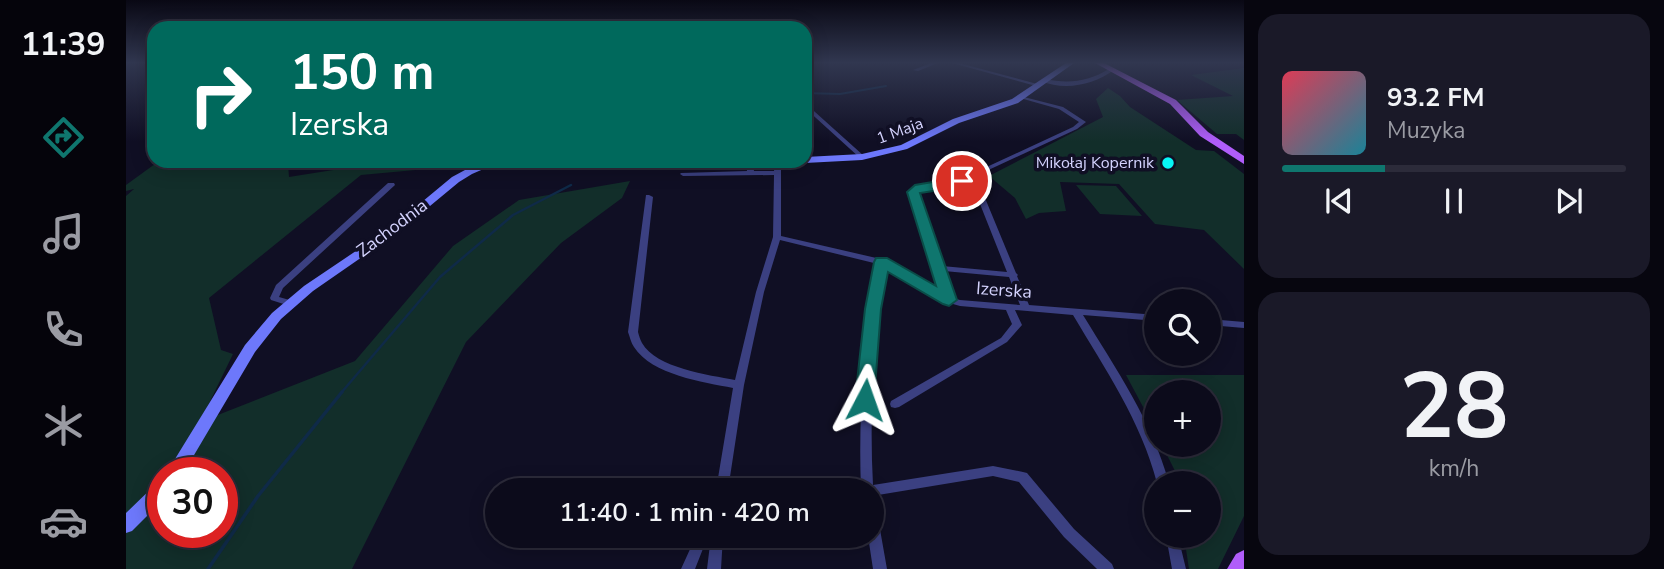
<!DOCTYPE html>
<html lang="pl">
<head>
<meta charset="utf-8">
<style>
  body { margin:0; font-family:"Nunito Sans",sans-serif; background:#1a1928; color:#f1f3f6; height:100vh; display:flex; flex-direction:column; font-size:26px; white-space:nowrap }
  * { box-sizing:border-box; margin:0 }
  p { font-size:23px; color:#9a9ba3 }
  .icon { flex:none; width:38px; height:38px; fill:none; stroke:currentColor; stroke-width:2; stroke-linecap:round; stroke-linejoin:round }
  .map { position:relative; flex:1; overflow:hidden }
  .panel { display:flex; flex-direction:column; gap:14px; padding:14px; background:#07060f; width:420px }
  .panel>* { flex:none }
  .guide { position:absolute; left:21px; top:21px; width:665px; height:147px; border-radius:21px; box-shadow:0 4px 18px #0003,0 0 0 2px #2c2b3a; background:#00695c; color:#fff; overflow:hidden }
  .buttons { position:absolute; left:1018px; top:289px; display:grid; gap:14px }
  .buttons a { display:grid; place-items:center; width:77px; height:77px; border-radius:50%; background:#0c0b1b; box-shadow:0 4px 18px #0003,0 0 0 2px #2c2b3a; font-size:35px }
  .speed { position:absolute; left:21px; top:457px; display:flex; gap:14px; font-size:35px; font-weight:700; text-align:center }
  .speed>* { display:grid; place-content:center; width:91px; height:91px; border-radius:50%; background:#0c0b1b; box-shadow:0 4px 18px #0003,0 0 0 2px #2c2b3a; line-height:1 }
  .speed .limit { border:10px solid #d22; background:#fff; color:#111 }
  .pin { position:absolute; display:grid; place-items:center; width:60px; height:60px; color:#fff; margin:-30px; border:4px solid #fff; border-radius:50%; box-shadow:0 2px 7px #0007 }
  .me { position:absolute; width:77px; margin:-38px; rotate:4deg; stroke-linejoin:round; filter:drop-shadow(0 0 5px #0008) }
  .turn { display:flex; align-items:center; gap:24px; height:147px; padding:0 28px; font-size:32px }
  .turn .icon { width:91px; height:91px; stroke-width:2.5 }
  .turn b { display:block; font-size:49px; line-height:60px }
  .panel .tile { flex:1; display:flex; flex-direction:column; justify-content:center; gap:10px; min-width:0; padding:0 24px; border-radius:21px; background:#1a1928 }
  .panel .dial { align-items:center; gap:0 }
  .dial b { font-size:91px; line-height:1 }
  .song { display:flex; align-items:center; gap:21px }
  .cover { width:84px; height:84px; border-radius:10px; background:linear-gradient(135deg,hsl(350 70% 55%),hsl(190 70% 35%)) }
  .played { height:7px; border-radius:4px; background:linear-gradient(90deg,#0f766e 30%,#2c2b3a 30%) }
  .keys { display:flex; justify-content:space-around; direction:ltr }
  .trip { position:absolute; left:359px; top:478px; width:399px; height:70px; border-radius:35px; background:#0c0b1b; box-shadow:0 4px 18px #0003,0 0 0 2px #2c2b3a; font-weight:600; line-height:70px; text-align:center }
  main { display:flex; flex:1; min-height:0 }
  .dock { display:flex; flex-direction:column; width:126px; justify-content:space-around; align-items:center; background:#05040b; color:#9a9ba3 }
  .dock .icon { width:49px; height:49px }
  .dock .selected { color:#0f766e }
  .dock b { font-size:32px; color:#f1f3f6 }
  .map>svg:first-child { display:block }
</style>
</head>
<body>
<main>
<nav class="dock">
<b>11:39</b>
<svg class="icon selected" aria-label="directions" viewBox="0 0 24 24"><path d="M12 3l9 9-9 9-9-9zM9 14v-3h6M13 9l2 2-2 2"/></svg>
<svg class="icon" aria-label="music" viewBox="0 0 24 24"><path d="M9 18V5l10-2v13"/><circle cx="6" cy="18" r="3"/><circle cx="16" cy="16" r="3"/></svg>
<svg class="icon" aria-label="phone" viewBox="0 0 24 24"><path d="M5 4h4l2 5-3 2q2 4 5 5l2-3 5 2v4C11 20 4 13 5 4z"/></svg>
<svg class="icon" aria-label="climate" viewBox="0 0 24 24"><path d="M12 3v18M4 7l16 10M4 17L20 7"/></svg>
<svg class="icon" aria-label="car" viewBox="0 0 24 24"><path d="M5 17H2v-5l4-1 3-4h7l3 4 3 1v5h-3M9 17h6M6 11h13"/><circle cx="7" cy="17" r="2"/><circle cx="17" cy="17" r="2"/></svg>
</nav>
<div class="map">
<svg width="1118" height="569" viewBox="0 0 1118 569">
  <rect width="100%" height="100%" fill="#100f24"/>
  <!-- green -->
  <path fill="#122e2a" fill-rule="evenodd" d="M1118 68V140L1110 134H1091L1051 100 1107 96 1065 75Z
    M982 88 994 96 1004 107 1070 150 1088 151 1118 174V269L1078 230 1029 224 993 184 934 182 940 211 913 213 900 219 889 198 863 176 977 117 970 99Z
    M33 161H172L162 163 163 177C220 168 281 157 339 163L333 166 235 175 83 298 95 350 107 354 74 422 229 361 327 246 393 200 504 181 496 198 435 243 340 342 226 569H0V196L8 189 0 191V185ZM37 472H96V532H37Z
    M950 185 990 186 1016 216 974 214Z
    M1000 375H1118V516L1092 569H1063L1058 536H1083V483H1050L1049 471 1036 445 1083 444V392H1031V433Z"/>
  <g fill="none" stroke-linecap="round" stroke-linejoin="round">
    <!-- stream-far2 -->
    <path stroke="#0f2a48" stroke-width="2" d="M679 93 714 94 760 86"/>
    <!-- stream-far1 -->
    <path stroke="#0f2a48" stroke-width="2.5" d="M215 393 314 277 387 215 445 185"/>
    <!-- stream -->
    <path stroke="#0f2a48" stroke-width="3.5" d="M82 569 132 496 216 392"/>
    <!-- street -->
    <path fill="#3b4081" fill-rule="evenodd" d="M805 63H812L792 71 787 70Z
      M826 63H833L915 85 910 86Z
      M983 69 988 70C967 85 939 91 915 81L918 79C943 84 961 82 983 69Z
      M894 96 937 107 960 122 951 129 843 179 839 184 859 198 890 273 892 275 891 276 903 305 1031 315V321L957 315C990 369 1026 421 1043 483H1031C1015 421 979 369 947 315L889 310 896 325 881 342 773 407 769 408 765 407 764 404 765 401 875 338 886 324 880 310 834 306 820 302 759 267C748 340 743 412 747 485L867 466 897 472 901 473 948 529 986 564 988 569H971L938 537 893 482 867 476 746 496V490H735C732 413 738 339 752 264L654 240 638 292 618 385 602 490H590L607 388C577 382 526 375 508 347 505 343 504 337 502 332L520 195H523L527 197 512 332C513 336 514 339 516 343 530 368 583 375 609 380L630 292 647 237 648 175 557 176 554 174 555 173 621 171 620 161H626L628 171H648L649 161H655V236L759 260 816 292 784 192C799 178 824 191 839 177L947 127 953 122 933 109 894 98ZM834 186 852 199 881 272 816 266 792 193 795 190ZM818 271 883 277 894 305 834 300 827 298Z
      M679 103 738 156V158H734L679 108Z
      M262 183H268L269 185 157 288 153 297 167 301 169 303 167 305 164 306 145 300 144 298 150 285Z
      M1083 319 1118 322V328L1083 325Z
      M746 512 750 514 752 518 761 569H747L742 536H746Z
      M570 536H582L569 569H555Z
      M585 536H597L595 569H581Z
      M1040 536H1052L1060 569H1046Z"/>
    <!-- secondary -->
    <path fill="#6d78fb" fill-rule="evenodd" d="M940 63H948L892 103 833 123 781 149 736 160 679 163 675 161H679V157L736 154 775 145 827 119 886 99Z
      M361 161H376L346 174 333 182 275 230 187 291 155 319 129 352 58 472H41L119 345 146 313 178 286 267 226 326 177 339 170Z
      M403 161 465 163 516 161 511 164 465 169 408 164Z
      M37 481V500L6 531 0 533V513L31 483Z"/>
    <!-- primary -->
    <path fill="#b05dfa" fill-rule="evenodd" d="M969 63H978L1050 100 1082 132 1118 156V164L1074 136 1044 104Z
      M1118 550V569H1101L1110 554Z"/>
  </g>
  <!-- sky -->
  <linearGradient id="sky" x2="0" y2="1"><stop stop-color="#090814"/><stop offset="0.44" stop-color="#313750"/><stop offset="1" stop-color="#313750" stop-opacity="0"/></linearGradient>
  <rect width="1118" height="142" fill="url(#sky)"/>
  <!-- route -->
  <path fill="#0f766e" stroke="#0a4d48" stroke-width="2" d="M836 177 842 181 840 186 794 193 831 300 823 306 817 304 762 272 755 309 748 400 746 405 739 408 732 405 729 400 739 309 748 262 750 258H761L810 286 781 192 789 185Z"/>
  <!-- markers -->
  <circle fill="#07f6f6" stroke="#100f24" stroke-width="2.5" cx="1042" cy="163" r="7"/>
  <g text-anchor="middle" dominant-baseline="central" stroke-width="7" stroke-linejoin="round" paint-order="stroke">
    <!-- far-street labels -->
    <g font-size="16" fill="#d4d3fe" stroke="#100f24">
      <text transform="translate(774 131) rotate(-20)">1 Maja</text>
    </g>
    <!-- far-poi labels -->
    <g font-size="16" fill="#d4d3fe" stroke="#100f24" text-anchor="end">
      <text x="1028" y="163">Mikołaj Kopernik</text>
    </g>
    <!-- street labels -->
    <g font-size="18" fill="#d4d3fe" stroke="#100f24">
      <text transform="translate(266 228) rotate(-37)">Zachodnia</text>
      <text transform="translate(878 290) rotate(4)">Izerska</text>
    </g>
  </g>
</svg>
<div class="buttons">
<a><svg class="icon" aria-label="search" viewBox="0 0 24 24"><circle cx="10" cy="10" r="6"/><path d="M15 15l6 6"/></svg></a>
<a>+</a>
<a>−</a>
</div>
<div class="speed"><div class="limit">30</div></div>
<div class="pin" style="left:836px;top:181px;background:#d93025"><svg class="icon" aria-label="arrive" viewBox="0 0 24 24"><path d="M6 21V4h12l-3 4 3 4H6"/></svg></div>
<svg class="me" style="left:739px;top:400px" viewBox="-20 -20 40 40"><path d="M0-17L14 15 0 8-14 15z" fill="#0f766e" stroke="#fff" stroke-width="4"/></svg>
<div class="trip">11:40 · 1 min · 420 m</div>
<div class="guide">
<div class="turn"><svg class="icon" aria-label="right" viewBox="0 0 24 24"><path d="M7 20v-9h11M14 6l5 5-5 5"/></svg><div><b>150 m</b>Izerska</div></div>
</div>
</div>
<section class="panel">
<div class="tile">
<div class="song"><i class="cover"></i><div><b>93.2 FM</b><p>Muzyka</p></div></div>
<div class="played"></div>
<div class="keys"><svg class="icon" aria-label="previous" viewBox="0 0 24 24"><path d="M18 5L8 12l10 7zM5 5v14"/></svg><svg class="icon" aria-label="pause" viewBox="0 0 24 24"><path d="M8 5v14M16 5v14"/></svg><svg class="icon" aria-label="next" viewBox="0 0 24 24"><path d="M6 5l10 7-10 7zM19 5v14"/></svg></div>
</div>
<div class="tile dial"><b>28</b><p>km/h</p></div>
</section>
</main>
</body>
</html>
